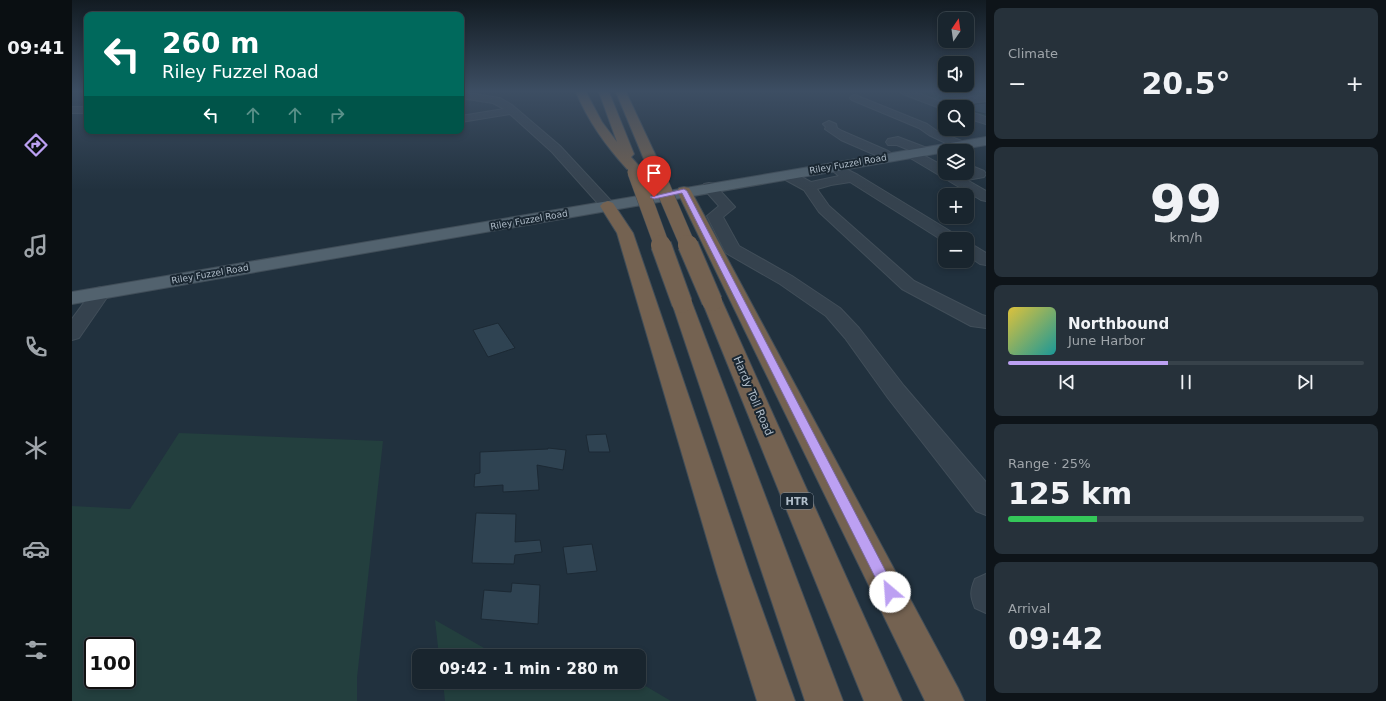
<!DOCTYPE html>
<html lang="en">
<head>
<meta charset="utf-8">
<style>
  body { margin:0; font-family:"DejaVu Sans",sans-serif; background:#26313a; color:#f1f3f6; height:100vh; display:flex; flex-direction:column; font-size:15px; white-space:nowrap }
  * { box-sizing:border-box; margin:0 }
  p { font-size:13px; color:#9fa5aa }
  .icon { flex:none; width:22px; height:22px; fill:none; stroke:currentColor; stroke-width:2; stroke-linecap:round; stroke-linejoin:round }
  .map { position:relative; flex:1; overflow:hidden }
  .side { display:flex; flex-direction:column; gap:8px; padding:8px; background:#0e1419; width:400px }
  .side>* { flex:none }
  .hud { position:absolute; left:12px; top:12px; width:380px; height:122px; border-radius:8px; box-shadow:0 2px 6px #0003,0 0 0 1px #37424a; background:#00695c; color:#fff; overflow:hidden }
  .needle { width:26px; rotate:13deg }
  .fabs { position:absolute; left:866px; top:12px; display:grid; gap:8px }
  .fabs a { display:grid; place-items:center; width:36px; height:36px; border-radius:8px; background:#19252e; box-shadow:0 2px 6px #0003,0 0 0 1px #37424a; font-size:20px }
  .speed { position:absolute; left:12px; top:637px; display:flex; gap:8px; font-size:20px; font-weight:700; text-align:center }
  .speed>* { display:grid; place-content:center; width:52px; height:52px; border-radius:50%; background:#19252e; box-shadow:0 2px 6px #0003,0 0 0 1px #37424a; line-height:1 }
  .speed .limit { border:2px solid #111; border-radius:6px; background:#fff; color:#111 }
  .pin { position:absolute; display:grid; place-items:center; width:34px; height:34px; color:#fff; margin:-41px -17px; border-radius:50% 50% 50% 0; rotate:-45deg; box-shadow:0 0 4px #0007 }
  .pin .icon { rotate:45deg }
  .me { position:absolute; width:44px; margin:-22px; rotate:333deg; stroke-linejoin:round; filter:drop-shadow(0 0 3px #0008) }
  .turn { display:flex; align-items:center; gap:14px; height:84px; padding:0 12px; font-size:18px }
  .turn .icon { width:52px; height:52px; stroke-width:2.5 }
  .turn b { display:block; font-size:28px; line-height:34px }
  .lanes { display:flex; align-items:center; height:38px; padding:0 12px; background:#0003; justify-content:center; gap:20px; direction:ltr }
  .lanes .off { opacity:.35 }
  .big { font-size:30px; font-weight:700; line-height:1.1 }
  .side .tile { flex:1; display:flex; flex-direction:column; justify-content:center; gap:6px; min-width:0; padding:0 14px; border-radius:8px; background:#26313a }
  .side .dial { align-items:center; gap:0 }
  .dial b { font-size:52px; line-height:1 }
  .song { display:flex; align-items:center; gap:12px }
  .cover { width:48px; height:48px; border-radius:6px; background:linear-gradient(135deg,hsl(50 70% 55%),hsl(180 70% 35%)) }
  .played { height:4px; border-radius:2px; background:linear-gradient(90deg,#bca0f2 45%,#37424a 45%) }
  .keys { display:flex; justify-content:space-around; direction:ltr }
  .heat { display:flex; justify-content:space-between; align-items:center; font-size:22px; direction:ltr }
  .charge { height:6px; border-radius:3px; background:linear-gradient(90deg,#34c759 25%,#37424a 0) }
  .trip { position:absolute; left:340px; top:649px; width:234px; height:40px; border-radius:8px; background:#19252e; box-shadow:0 2px 6px #0003,0 0 0 1px #37424a; font-weight:700; line-height:40px; text-align:center }
  main { display:flex; flex:1; min-height:0 }
  .menu { display:flex; flex-direction:column; width:72px; justify-content:space-around; align-items:center; background:#0a0f12; color:#9fa5aa }
  .menu .icon { width:28px; height:28px }
  .menu .current { color:#bca0f2 }
  .menu b { font-size:18px; color:#f1f3f6 }
  .map>svg:first-child { display:block }
</style>
</head>
<body>
<main>
<nav class="menu">
<b>09:41</b>
<svg class="icon current" aria-label="directions" viewBox="0 0 24 24"><path d="M12 3l9 9-9 9-9-9zM9 14v-3h6M13 9l2 2-2 2"/></svg>
<svg class="icon" aria-label="music" viewBox="0 0 24 24"><path d="M9 18V5l10-2v13"/><circle cx="6" cy="18" r="3"/><circle cx="16" cy="16" r="3"/></svg>
<svg class="icon" aria-label="phone" viewBox="0 0 24 24"><path d="M5 4h4l2 5-3 2q2 4 5 5l2-3 5 2v4C11 20 4 13 5 4z"/></svg>
<svg class="icon" aria-label="climate" viewBox="0 0 24 24"><path d="M12 3v18M4 7l16 10M4 17L20 7"/></svg>
<svg class="icon" aria-label="car" viewBox="0 0 24 24"><path d="M5 17H2v-5l4-1 3-4h7l3 4 3 1v5h-3M9 17h6M6 11h13"/><circle cx="7" cy="17" r="2"/><circle cx="17" cy="17" r="2"/></svg>
<svg class="icon" aria-label="filters" viewBox="0 0 24 24"><path d="M4 7h16M4 17h16"/><circle cx="9" cy="7" r="2"/><circle cx="15" cy="17" r="2"/></svg>
</nav>
<div class="map">
<svg width="914" height="701" viewBox="0 0 914 701">
  <rect width="100%" height="100%" fill="#21313e"/>
  <!-- green -->
  <path fill="#233f3e" fill-rule="evenodd" d="M825 92H914V125L895 118V107H873V110Z
    M107 433 311 441 285 678V701H0V506L58 509ZM21 646H55V680H21Z
    M363 620 426 656H367Z
    M371 682H553L570 684 599 701H373Z"/>
  <!-- building -->
  <path fill="#2f4352" stroke="#1c2934" d="M914 103V114L895 110V105Z
    M426 323 443 348 416 357 401 330Z
    M534 434 538 452H517L514 435Z
    M476 448 494 450 491 470 465 465 467 490 431 492V485L402 487 403 474 408 473V452L476 449Z
    M404 513 444 514 443 542 468 540 470 552 443 555 442 564 400 563Z
    M520 544 525 571 495 574 491 547Z
    M440 583 468 585 466 624 409 619 412 590 439 592Z"/>
  <g fill="none" stroke-linecap="round" stroke-linejoin="round">
    <defs>
      <path id="minor" d="M389 92 428 98 440 105 488 146 541 203 543 206 541 209 536 210 531 209 480 152 438 114 389 122V116L432 109 421 103 389 98Z
        M829 92H843L867 101 914 95V101L879 105 880 107H873V110L831 94Z
        M783 95 855 124 865 131 892 142 894 145 892 148H884L857 135 847 128 780 100 778 98 780 96Z
        M0 107H15V113H0Z
        M895 111 914 117V124L895 118Z
        M757 121 764 124 765 128 770 131 816 151 825 157 823 160H815L769 140 753 129 754 127 751 124Z
        M826 137 855 148 857 151 855 154 851 155 873 167V173H895V164L912 171 914 174 912 177 895 180 914 191V201L909 200 835 156 833 153 837 150 825 145H816L814 142 816 139Z
        M762 163 786 175 886 236 888 239H873V242L778 182 759 185 745 189 757 206 842 281 910 315 914 316V328L899 326 830 289 747 212 732 190 710 178 708 175 710 172H720L739 182 767 176 756 167 757 164Z
        M637 183 642 184 663 207 651 217 667 246 720 276 768 308 787 328 832 386 914 482V515L904 511 816 398 773 338 754 316 708 284 654 253 635 216 647 206 630 187 632 184Z
        M895 243 901 245 914 253V265L908 264 895 255Z
        M29 287 36 289 38 293 7 338 0 340V319L22 289Z
        M914 574V613L903 608C898 596 898 591 903 579Z"/>
      <path id="major" d="M914 137V145L0 304V292Z"/>
      <path id="highway" d="M504 92H514L530 122 545 142 527 92H537L562 154 559 157 567 166 565 169H555C534 146 516 121 504 92Z
        M544 92H554L590 169 588 172H578L576 169Z
        M612 187 617 188 619 191 886 688 892 701H853L605 191 607 188Z
        M536 201 541 203 561 233 677 573 723 701H685L645 573 545 233 528 206 531 203Z
        M640 295 647 297 650 301 830 701H792L630 301 633 297Z
        M610 297 617 299 620 303 771 701H733L600 303 603 299Z"/>
    </defs>
    <!-- minor casing -->
    <use href="#minor" stroke="#414e59" stroke-width="2"/>
    <!-- major casing -->
    <use href="#major" stroke="#414e59" stroke-width="2"/>
    <!-- highway casing -->
    <use href="#highway" stroke="#404d58" stroke-width="2"/>
    <!-- minor -->
    <use href="#minor" fill="#35424e" fill-rule="evenodd"/>
    <!-- major -->
    <use href="#major" fill="#52626e" fill-rule="evenodd"/>
    <!-- highway -->
    <use href="#highway" fill="#746251" fill-rule="evenodd"/>
    <defs>
      <path id="highway-bridge-far1" d="M583 169 616 246
        M563 172 590 246"/>
      <path id="highway-bridge" d="M589 245 610 303
        M616 245 640 301"/>
    </defs>
    <!-- highway-bridge-far1 casing -->
    <use href="#highway-bridge-far1" stroke="#404d58" stroke-width="16" stroke-linecap="butt"/>
    <!-- highway-bridge casing -->
    <use href="#highway-bridge" stroke="#404d58" stroke-width="22" stroke-linecap="butt"/>
    <!-- highway-bridge-far1 -->
    <use href="#highway-bridge-far1" stroke="#746251" stroke-width="15"/>
    <!-- highway-bridge -->
    <use href="#highway-bridge" stroke="#746251" stroke-width="20"/>
  </g>
  <!-- sky -->
  <linearGradient id="sky" x2="0" y2="1"><stop stop-color="#121b22"/><stop offset="0.48" stop-color="#3d4e63"/><stop offset="1" stop-color="#3d4e63" stop-opacity="0"/></linearGradient>
  <rect width="914" height="190" fill="url(#sky)"/>
  <!-- route -->
  <path fill="#bca0f2" stroke="#7a689d" d="M612 189 615 191 822 587 824 592 822 597 818 599 813 597 610 193 582 199 578 197Z"/>
  <g text-anchor="middle" dominant-baseline="central" stroke-width="4" stroke-linejoin="round" paint-order="stroke">
    <!-- far-street labels -->
    <g font-size="9" fill="#b0bdc9" stroke="#1a2732">
      <text transform="translate(776 164) rotate(-10)">Riley Fuzzel Road</text>
      <text transform="translate(457 220) rotate(-10)">Riley Fuzzel Road</text>
      <text transform="translate(138 274) rotate(-10)">Riley Fuzzel Road</text>
    </g>
    <!-- shield labels -->
    <rect fill="#1a2732" stroke="#83909c" stroke-width="1" x="709" y="493" width="32" height="16" rx="3"/>
    <g font-size="10" font-weight="bold" fill="#b0bdc9">
      <text x="725" y="501">HTR</text>
    </g>
    <!-- street labels -->
    <g font-size="11" fill="#b0bdc9" stroke="#1a2732">
      <text transform="translate(681 396) rotate(67)">Hardy Toll Road</text>
    </g>
  </g>
</svg>
<div class="fabs">
<a><svg class="needle" viewBox="-14 -14 28 28"><path d="M0-13l5 13h-10z" fill="#e53935"/><path d="M0 13l5-13h-10z" fill="#9fa5aa"/></svg></a>
<a><svg class="icon" aria-label="sound" viewBox="0 0 24 24"><path d="M4 9h4l5-4v14l-5-4H4zM17 9q2 3 0 6"/></svg></a>
<a><svg class="icon" aria-label="search" viewBox="0 0 24 24"><circle cx="10" cy="10" r="6"/><path d="M15 15l6 6"/></svg></a>
<a><svg class="icon" aria-label="layers" viewBox="0 0 24 24"><path d="M12 4l9 5-9 5-9-5zM3 14l9 5 9-5"/></svg></a>
<a>+</a>
<a>−</a>
</div>
<div class="speed"><div class="limit">100</div></div>
<div class="pin" style="left:582px;top:197px;background:#d93025"><svg class="icon" aria-label="arrive" viewBox="0 0 24 24"><path d="M6 21V4h12l-3 4 3 4H6"/></svg></div>
<svg class="me" style="left:818px;top:592px" viewBox="-20 -20 40 40"><circle r="19" fill="#fff"/><path d="M0-13L10 11 0 6-10 11z" fill="#bca0f2"/></svg>
<div class="trip">09:42 · 1 min · 280 m</div>
<div class="hud">
<div class="turn"><svg class="icon" aria-label="left" viewBox="0 0 24 24"><path d="M17 20v-9H6M10 6l-5 5 5 5"/></svg><div><b>260 m</b>Riley Fuzzel Road</div></div>
<div class="lanes"><svg class="icon" aria-label="left" viewBox="0 0 24 24"><path d="M17 20v-9H6M10 6l-5 5 5 5"/></svg><svg class="icon off" aria-label="ahead" viewBox="0 0 24 24"><path d="M12 20V5M6 11l6-6 6 6"/></svg><svg class="icon off" aria-label="ahead" viewBox="0 0 24 24"><path d="M12 20V5M6 11l6-6 6 6"/></svg><svg class="icon off" aria-label="right" viewBox="0 0 24 24"><path d="M7 20v-9h11M14 6l5 5-5 5"/></svg></div>
</div>
</div>
<section class="side">
<div class="tile"><p>Climate</p>
<div class="heat"><a>−</a><b class="big">20.5°</b><a>+</a></div>
</div>
<div class="tile dial"><b>99</b><p>km/h</p></div>
<div class="tile">
<div class="song"><i class="cover"></i><div><b>Northbound</b><p>June Harbor</p></div></div>
<div class="played"></div>
<div class="keys"><svg class="icon" aria-label="previous" viewBox="0 0 24 24"><path d="M18 5L8 12l10 7zM5 5v14"/></svg><svg class="icon" aria-label="pause" viewBox="0 0 24 24"><path d="M8 5v14M16 5v14"/></svg><svg class="icon" aria-label="next" viewBox="0 0 24 24"><path d="M6 5l10 7-10 7zM19 5v14"/></svg></div>
</div>
<div class="tile"><p>Range · 25%</p><b class="big">125 km</b><div class="charge"></div></div>
<div class="tile"><p>Arrival</p><b class="big">09:42</b></div>
</section>
</main>
</body>
</html>
